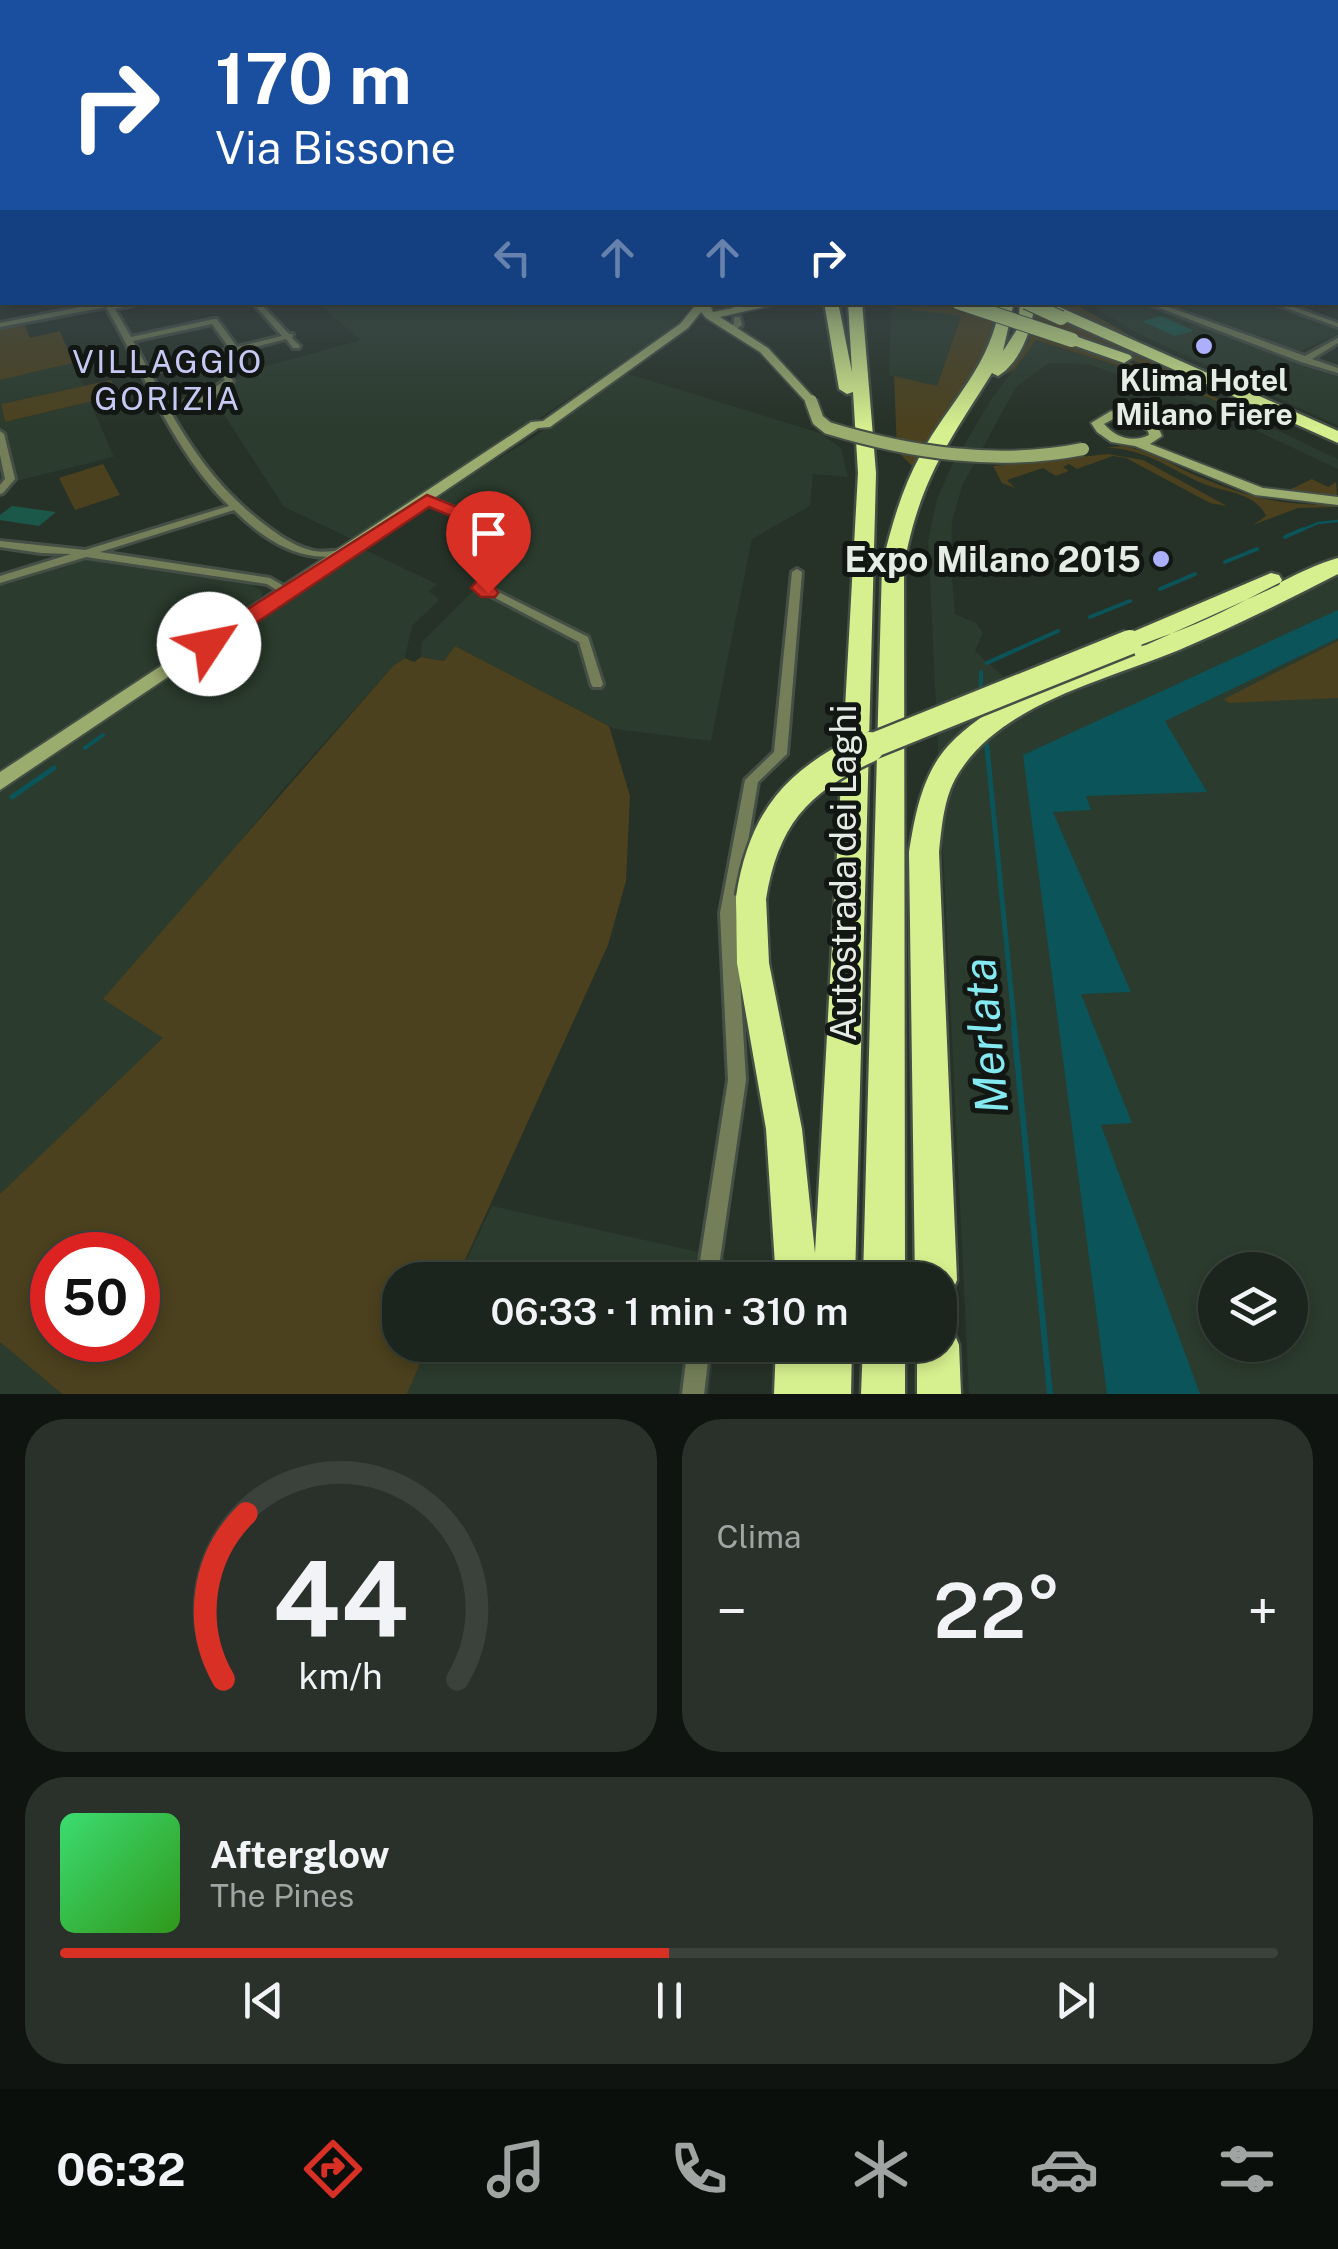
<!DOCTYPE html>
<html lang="it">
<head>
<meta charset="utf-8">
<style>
  body { margin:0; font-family:"Public Sans",sans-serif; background:#29312a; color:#f1f3f6; height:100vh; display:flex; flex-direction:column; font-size:38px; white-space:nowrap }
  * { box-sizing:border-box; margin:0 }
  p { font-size:32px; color:#a0a5a4 }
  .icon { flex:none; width:55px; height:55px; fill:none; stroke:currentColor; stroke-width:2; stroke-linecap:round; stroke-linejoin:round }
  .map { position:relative; height:1394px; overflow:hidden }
  .details { display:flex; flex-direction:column; gap:25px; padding:25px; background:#0f1410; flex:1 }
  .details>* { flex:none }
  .top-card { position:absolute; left:0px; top:0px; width:1340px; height:305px; box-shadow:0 5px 15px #0003,0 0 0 2px #3a423b; background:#1a4fa0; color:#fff; overflow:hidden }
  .controls { position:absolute; left:1198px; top:1252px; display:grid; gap:20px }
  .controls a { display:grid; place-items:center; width:110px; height:110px; border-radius:50%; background:#1c251d; box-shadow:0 5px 15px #0003,0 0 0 2px #3a423b; font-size:50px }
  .speed { position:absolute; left:30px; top:1232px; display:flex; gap:20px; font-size:50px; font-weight:700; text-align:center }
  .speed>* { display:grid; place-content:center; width:130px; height:130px; border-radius:50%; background:#1c251d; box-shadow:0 5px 15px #0003,0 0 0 2px #3a423b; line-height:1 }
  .speed .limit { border:15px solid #d22; background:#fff; color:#111 }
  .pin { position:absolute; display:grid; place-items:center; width:85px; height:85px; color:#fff; margin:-102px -42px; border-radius:50% 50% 50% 0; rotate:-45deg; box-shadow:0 0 10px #0007 }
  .pin .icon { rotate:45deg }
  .me { position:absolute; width:110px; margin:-55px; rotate:56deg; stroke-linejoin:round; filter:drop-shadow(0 0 8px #0008) }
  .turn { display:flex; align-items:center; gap:35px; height:210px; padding:0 50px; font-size:45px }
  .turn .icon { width:130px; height:130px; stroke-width:2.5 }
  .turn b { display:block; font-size:70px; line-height:85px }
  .lanes { display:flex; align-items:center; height:95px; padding:0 50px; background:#0003; justify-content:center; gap:50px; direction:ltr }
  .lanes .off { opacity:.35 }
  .big { font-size:75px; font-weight:600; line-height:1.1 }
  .details .widget { flex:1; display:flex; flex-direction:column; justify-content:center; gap:15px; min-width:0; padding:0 35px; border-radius:40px; background:#29312a }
  .details .dial { align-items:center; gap:0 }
  .dial svg { height:260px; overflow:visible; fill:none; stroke:#3a423b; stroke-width:7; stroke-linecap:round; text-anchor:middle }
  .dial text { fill:#f1f3f6; stroke:none }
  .song { display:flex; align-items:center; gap:30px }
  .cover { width:120px; height:120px; border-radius:15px; background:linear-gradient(135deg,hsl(140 70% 55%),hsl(110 70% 35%)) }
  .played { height:10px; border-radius:5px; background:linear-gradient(90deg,#d93025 50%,#3a423b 50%) }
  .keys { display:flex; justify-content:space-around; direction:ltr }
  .heat { display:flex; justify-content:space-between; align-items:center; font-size:55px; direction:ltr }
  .details .tiles { flex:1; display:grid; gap:25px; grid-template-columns:1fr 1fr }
  .widget:last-child { grid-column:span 2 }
  .trip { position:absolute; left:382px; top:1262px; width:575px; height:100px; border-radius:40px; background:#1c251d; box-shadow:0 5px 15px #0003,0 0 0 2px #3a423b; font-weight:600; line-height:100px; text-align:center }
  .dock { display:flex; height:160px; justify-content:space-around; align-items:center; background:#0b0f0c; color:#a0a5a4 }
  .dock .icon { width:70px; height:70px }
  .dock .on { color:#d93025 }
  .dock b { font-size:45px; color:#f1f3f6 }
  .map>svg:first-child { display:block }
</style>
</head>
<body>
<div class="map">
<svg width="1338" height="1394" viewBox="0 0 1338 1394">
  <rect width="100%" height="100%" fill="#263127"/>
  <!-- built -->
  <path fill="#2b3b2d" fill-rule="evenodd" d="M1093 302 1139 303 1338 374V426L1137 333 1089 304Z
    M317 303H695L669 330 358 542 284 507 213 398 245 372 361 340Z
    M1156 303H1261L1338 328V334L1297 353Z
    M891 307 961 315 937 386 889 375Z
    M1036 340 1192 390 1338 459V469L1195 402 1088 364 1049 363 1016 387 962 486 952 521 951 567 955 614 976 623 983 633 975 651 1022 693 1278 585 1321 561 1338 571V1394H969L928 540 937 499 952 465 992 398ZM1215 1270H1290V1345H1215Z
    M73 363 84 386 1 404 5 422 90 402 114 457 0 485V380Z
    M622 372 820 433 841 448 848 477 813 474 810 506 752 539 711 741 615 729 455 646 444 661 421 657 422 642 523 541 430 500 534 437Z
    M359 547 437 584 429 591 439 600 412 626 405 658 393 666 284 788 187 907 104 999 164 1038 0 1194V792L138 693Z
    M82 556 248 581 263 592 255 612 0 780V581Z
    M492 1206 725 1258 723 1280H457Z
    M0 1342 62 1394H0Z
    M428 1345H715L709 1394H407Z"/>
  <!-- green -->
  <path fill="#4b411e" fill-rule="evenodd" d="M895 303H1003L997 338 914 468 897 451 894 376 937 386 961 316 895 308Z
    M1034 303H1073L1172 359 1070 315 1059 320 1204 386 1073 339 1256 414 1252 416 1175 384 1036 340 1015 369 1005 375 1029 341Z
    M24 323 30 338 60 331 73 363 0 380V328Z
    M111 380 118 395 5 422 1 404Z
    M1122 446C1147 450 1166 461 1188 472 1233 492 1278 507 1326 504L1321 493 1289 490 1312 479 1328 487 1336 482 1338 507 1298 508 1253 525 1266 516C1256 492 1221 492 1199 482 1167 467 1141 447 1105 448Z
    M1108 454 1143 460 1227 506 1210 503 1126 458 1113 456 1077 469 1069 464 1063 467 1069 471 1056 476 1043 468 1007 480 1015 488 1002 483 993 466Z
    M103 464 120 495 75 510 59 478Z
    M1338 641V698L1229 703 1224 699Z
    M455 646 609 726 630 796 626 881 608 945 456 1280H400V1345H428L407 1394H62L0 1342V1194L163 1038 103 999 393 666 405 658 414 662 421 657 444 661ZM52 1255H138V1340H52Z"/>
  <!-- water -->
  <path fill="#0b5459" d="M1338 610V638L1165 721 1207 792 1086 796 1091 810 1053 812 1131 992 1081 994 1132 1123 1101 1125 1200 1394H1107L1023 755Z"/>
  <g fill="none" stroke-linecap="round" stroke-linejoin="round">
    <!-- stream-far3 -->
    <path stroke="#0b5459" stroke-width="2.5" d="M1297 532 1318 523 1338 521"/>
    <!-- stream-far2 -->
    <path stroke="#0b5459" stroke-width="4" d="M1285 537 1303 529
      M1225 562 1257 549
      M1160 589 1195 574
      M1090 617 1130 601
      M987 663 1058 631
      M981 672V693
      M986 737 987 749
      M85 748 103 735"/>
    <!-- stream-far1 -->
    <path stroke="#0b5459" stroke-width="5" d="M987 747 1015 1031
      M12 797 54 768"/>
    <!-- stream -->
    <path stroke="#0b5459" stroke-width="6" d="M1014 1028 1050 1394"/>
  </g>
  <!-- building -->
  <path fill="#1c584a" d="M1162 316 1194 331 1174 336 1142 321Z
    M12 506 56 512 39 526 0 520V515Z"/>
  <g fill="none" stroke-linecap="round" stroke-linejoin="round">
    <defs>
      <path id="street" d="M2 243V247L0 248V244Z
        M105 302 110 303 112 306 128 302H145L115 309 131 337 214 319H217L237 347 282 336 252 302H259L289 334H293L292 338 300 346 299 348H293L286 339 216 357 233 381 232 383 208 401 170 411C197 459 227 498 272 530 284 539 299 548 314 551 325 553 336 550 346 550V554C303 565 264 540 234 510L100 552 270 578 291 590 293 592 291 594H283L267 584 86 557 0 583V576L71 554 41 553 0 547V541L85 550 229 506C172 450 145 374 106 307L0 327V323ZM212 324 230 349 148 369 133 341ZM209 358 225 380 202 397 168 406 150 373Z
        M1144 302H1155L1305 356 1338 338V343L1312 359 1338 368V373L1301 362Z
        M1269 302H1280L1338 323V327Z
        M734 317H740L742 325 735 330H729V326L734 324Z
        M0 431 4 434 15 479 3 493 0 494V485L5 479 0 455Z
        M427 497 523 534 526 544 488 587 588 637 603 684 601 687H593L591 684 579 642 476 588 516 544 514 538 424 502 422 500Z
        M797 569 802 572 787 754 758 782 736 913 746 1080 717 1280H697L728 1080 720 913 745 780 774 752 792 572Z
        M688 1345H710L704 1394H682Z"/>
      <path id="secondary" d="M698 302H709L713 312 763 302H786L720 317 768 348 815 399V403H807L760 352 706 318 701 312 688 328 550 427 538 428 513 445 0 790V772L531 422 543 421 680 324Z
        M1111 411C1131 413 1155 415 1162 436L1150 444 1263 488 1338 497V505L1255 495 1135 446 1111 442 1097 432 1091 423ZM1113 419 1132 420 1148 431 1149 435C1132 443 1116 438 1104 424Z"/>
      <path id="highway" d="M824 302H838L852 372 848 302H862L876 473 855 1280H776L766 1129 737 963 736 898 740 889 751 885 762 889 766 898 769 963 802 1129 815 1253 858 473 853 392 847 394 839 389Z
        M1000 302H1014L1003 351 1018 328 1020 302H1048L1338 431V443L1034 307C1032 330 1019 364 998 376L992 373C947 445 920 479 904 565L905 1280H863L882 565C891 527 902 488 921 454 949 402 993 364 1000 302Z
        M1072 335 1130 355 1132 358 1124 363 1067 343V337Z
        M1338 558V574C1286 601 1233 627 1179 650 1107 680 1005 702 960 771 944 794 942 825 939 852L957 1280 951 1295 940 1299V1280H915L909 852C915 815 922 775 948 746 1009 680 1126 655 1207 619 1244 603 1301 568 1338 558Z
        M1271 573 1279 575 1282 580 1279 585 1146 645 1138 647 1126 639 1130 633Z
        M940 1324 953 1330 959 1345 961 1394H917V1345H940Z
        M776 1345H852L851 1394H774Z
        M863 1345H905V1394H861Z"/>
    </defs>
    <!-- street casing -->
    <use href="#street" stroke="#454f46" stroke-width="6"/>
    <!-- secondary casing -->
    <use href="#secondary" stroke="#454f46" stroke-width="4"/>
    <!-- highway casing -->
    <use href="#highway" stroke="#454f46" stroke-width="5"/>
    <!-- street -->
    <use href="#street" fill="#747f59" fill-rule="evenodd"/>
    <!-- secondary -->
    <use href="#secondary" fill="#9bac6f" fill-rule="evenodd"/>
    <!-- highway -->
    <use href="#highway" fill="#d6f08f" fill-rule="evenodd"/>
    <!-- tram -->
    <path stroke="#a8b0a9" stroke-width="2.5" d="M718 302 736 307 760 302"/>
    <defs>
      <path id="secondary-bridge" d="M811 401 818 420 828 428C911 453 997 466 1083 449"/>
      <path id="highway-bridge-far2" d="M958 302 1072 340
        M1026 302 1061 318"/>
      <path id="highway-bridge-far1" d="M864 749 1130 642"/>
      <path id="highway-bridge" d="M751 898C763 819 797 780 869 747"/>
    </defs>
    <!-- secondary-bridge casing -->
    <use href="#secondary-bridge" stroke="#454f46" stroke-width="16" stroke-linecap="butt"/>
    <!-- highway-bridge-far2 casing -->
    <use href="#highway-bridge-far2" stroke="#454f46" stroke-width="16" stroke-linecap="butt"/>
    <!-- highway-bridge-far1 casing -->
    <use href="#highway-bridge-far1" stroke="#454f46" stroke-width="29" stroke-linecap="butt"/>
    <!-- highway-bridge casing -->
    <use href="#highway-bridge" stroke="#454f46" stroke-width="35" stroke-linecap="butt"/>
    <!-- secondary-bridge -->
    <use href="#secondary-bridge" stroke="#9bac6f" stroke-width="12"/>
    <!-- highway-bridge-far2 -->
    <use href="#highway-bridge-far2" stroke="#d6f08f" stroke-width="14"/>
    <!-- highway-bridge-far1 -->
    <use href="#highway-bridge-far1" stroke="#d6f08f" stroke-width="24"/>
    <!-- highway-bridge -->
    <use href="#highway-bridge" stroke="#d6f08f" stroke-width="30"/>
  </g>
  <!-- sky -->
  <linearGradient id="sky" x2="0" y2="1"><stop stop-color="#151b15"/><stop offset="0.54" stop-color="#414e52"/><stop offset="1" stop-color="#414e52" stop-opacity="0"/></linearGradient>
  <rect width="1338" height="428" fill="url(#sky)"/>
  <!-- route -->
  <path fill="#d93025" stroke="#8d1f18" stroke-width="2.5" d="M427 495 529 536 527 548 493 584 498 593 495 597H481L471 588 511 540 429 507 217 649H202L199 644 202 638Z"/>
  <!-- markers -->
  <g fill="#acaffb" stroke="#121713" stroke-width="4">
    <circle cx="1204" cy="346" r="10"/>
    <circle cx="1161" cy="559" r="10"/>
  </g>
  <g text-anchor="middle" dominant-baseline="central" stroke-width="10" stroke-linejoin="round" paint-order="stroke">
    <!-- far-poi labels -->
    <g font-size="30" font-weight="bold" fill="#e5ece6" stroke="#121713">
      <text x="1204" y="380">Klima Hotel<tspan x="1204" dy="34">Milano Fiere</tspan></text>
    </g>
    <!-- far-neighbourhood labels -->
    <g font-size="32" letter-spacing="2.5" fill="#c7c9f5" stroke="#121713">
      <text x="168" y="361">VILLAGGIO<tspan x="168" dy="37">GORIZIA</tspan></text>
    </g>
    <!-- poi labels -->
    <g font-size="35" font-weight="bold" fill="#e5ece6" stroke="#121713" text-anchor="end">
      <text x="1141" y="559">Expo Milano 2015</text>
    </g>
    <!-- street labels -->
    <g font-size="35" fill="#e5ece6" stroke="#121713">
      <text transform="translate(843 873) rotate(-90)">Autostrada dei Laghi</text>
    </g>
    <!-- near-water labels -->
    <g font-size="45" font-style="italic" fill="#84e9f1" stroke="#121713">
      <text transform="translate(985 1036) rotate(-95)">Merlata</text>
    </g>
  </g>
</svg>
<div class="controls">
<a><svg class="icon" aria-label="layers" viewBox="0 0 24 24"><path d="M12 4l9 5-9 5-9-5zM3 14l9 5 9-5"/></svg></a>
</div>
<div class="speed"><div class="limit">50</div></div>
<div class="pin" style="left:488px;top:593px;background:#d93025"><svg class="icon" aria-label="arrive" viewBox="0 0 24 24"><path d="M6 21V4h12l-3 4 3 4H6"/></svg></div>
<svg class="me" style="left:209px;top:644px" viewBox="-20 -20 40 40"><circle r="19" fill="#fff"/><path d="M0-13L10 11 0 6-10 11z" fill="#d93025"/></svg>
<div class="trip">06:33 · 1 min · 310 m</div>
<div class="top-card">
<div class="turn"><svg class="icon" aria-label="right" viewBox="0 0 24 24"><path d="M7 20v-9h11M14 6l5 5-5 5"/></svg><div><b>170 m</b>Via Bissone</div></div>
<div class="lanes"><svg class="icon off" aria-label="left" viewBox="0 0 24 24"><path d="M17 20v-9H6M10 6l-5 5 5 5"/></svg><svg class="icon off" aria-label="ahead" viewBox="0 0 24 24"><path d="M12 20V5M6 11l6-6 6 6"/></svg><svg class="icon off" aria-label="ahead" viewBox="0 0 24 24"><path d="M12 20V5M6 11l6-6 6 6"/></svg><svg class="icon" aria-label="right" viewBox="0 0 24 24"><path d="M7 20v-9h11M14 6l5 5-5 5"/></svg></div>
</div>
</div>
<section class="details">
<div class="tiles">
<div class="widget dial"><svg viewBox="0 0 100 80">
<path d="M14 69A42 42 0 1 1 86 69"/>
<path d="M14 69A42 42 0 0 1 21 18" stroke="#d93025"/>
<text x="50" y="56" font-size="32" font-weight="700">44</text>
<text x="50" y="72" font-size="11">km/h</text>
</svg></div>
<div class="widget"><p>Clima</p>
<div class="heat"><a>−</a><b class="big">22°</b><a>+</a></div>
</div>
<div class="widget">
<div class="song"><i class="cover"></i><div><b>Afterglow</b><p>The Pines</p></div></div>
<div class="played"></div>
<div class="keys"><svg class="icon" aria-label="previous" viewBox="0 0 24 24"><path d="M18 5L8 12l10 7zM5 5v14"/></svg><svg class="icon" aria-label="pause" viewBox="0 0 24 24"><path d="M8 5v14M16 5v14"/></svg><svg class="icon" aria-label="next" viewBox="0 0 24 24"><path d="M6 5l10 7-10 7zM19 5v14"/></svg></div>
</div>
</div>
</section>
<nav class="dock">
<b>06:32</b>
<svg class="icon on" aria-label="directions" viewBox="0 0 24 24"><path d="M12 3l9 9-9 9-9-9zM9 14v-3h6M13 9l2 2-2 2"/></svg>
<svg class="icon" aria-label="music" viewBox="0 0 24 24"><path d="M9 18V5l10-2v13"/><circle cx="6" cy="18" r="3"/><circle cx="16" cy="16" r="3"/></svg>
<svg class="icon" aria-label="phone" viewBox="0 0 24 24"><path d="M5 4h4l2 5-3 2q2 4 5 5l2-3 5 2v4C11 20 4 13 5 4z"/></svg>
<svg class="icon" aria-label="climate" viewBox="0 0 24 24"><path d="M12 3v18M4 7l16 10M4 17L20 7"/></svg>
<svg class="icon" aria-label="car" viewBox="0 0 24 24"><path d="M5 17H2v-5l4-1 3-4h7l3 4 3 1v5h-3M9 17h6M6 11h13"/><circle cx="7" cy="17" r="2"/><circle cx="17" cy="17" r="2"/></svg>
<svg class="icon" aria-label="filters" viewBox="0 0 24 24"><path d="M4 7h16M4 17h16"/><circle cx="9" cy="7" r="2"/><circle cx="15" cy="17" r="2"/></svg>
</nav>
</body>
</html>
